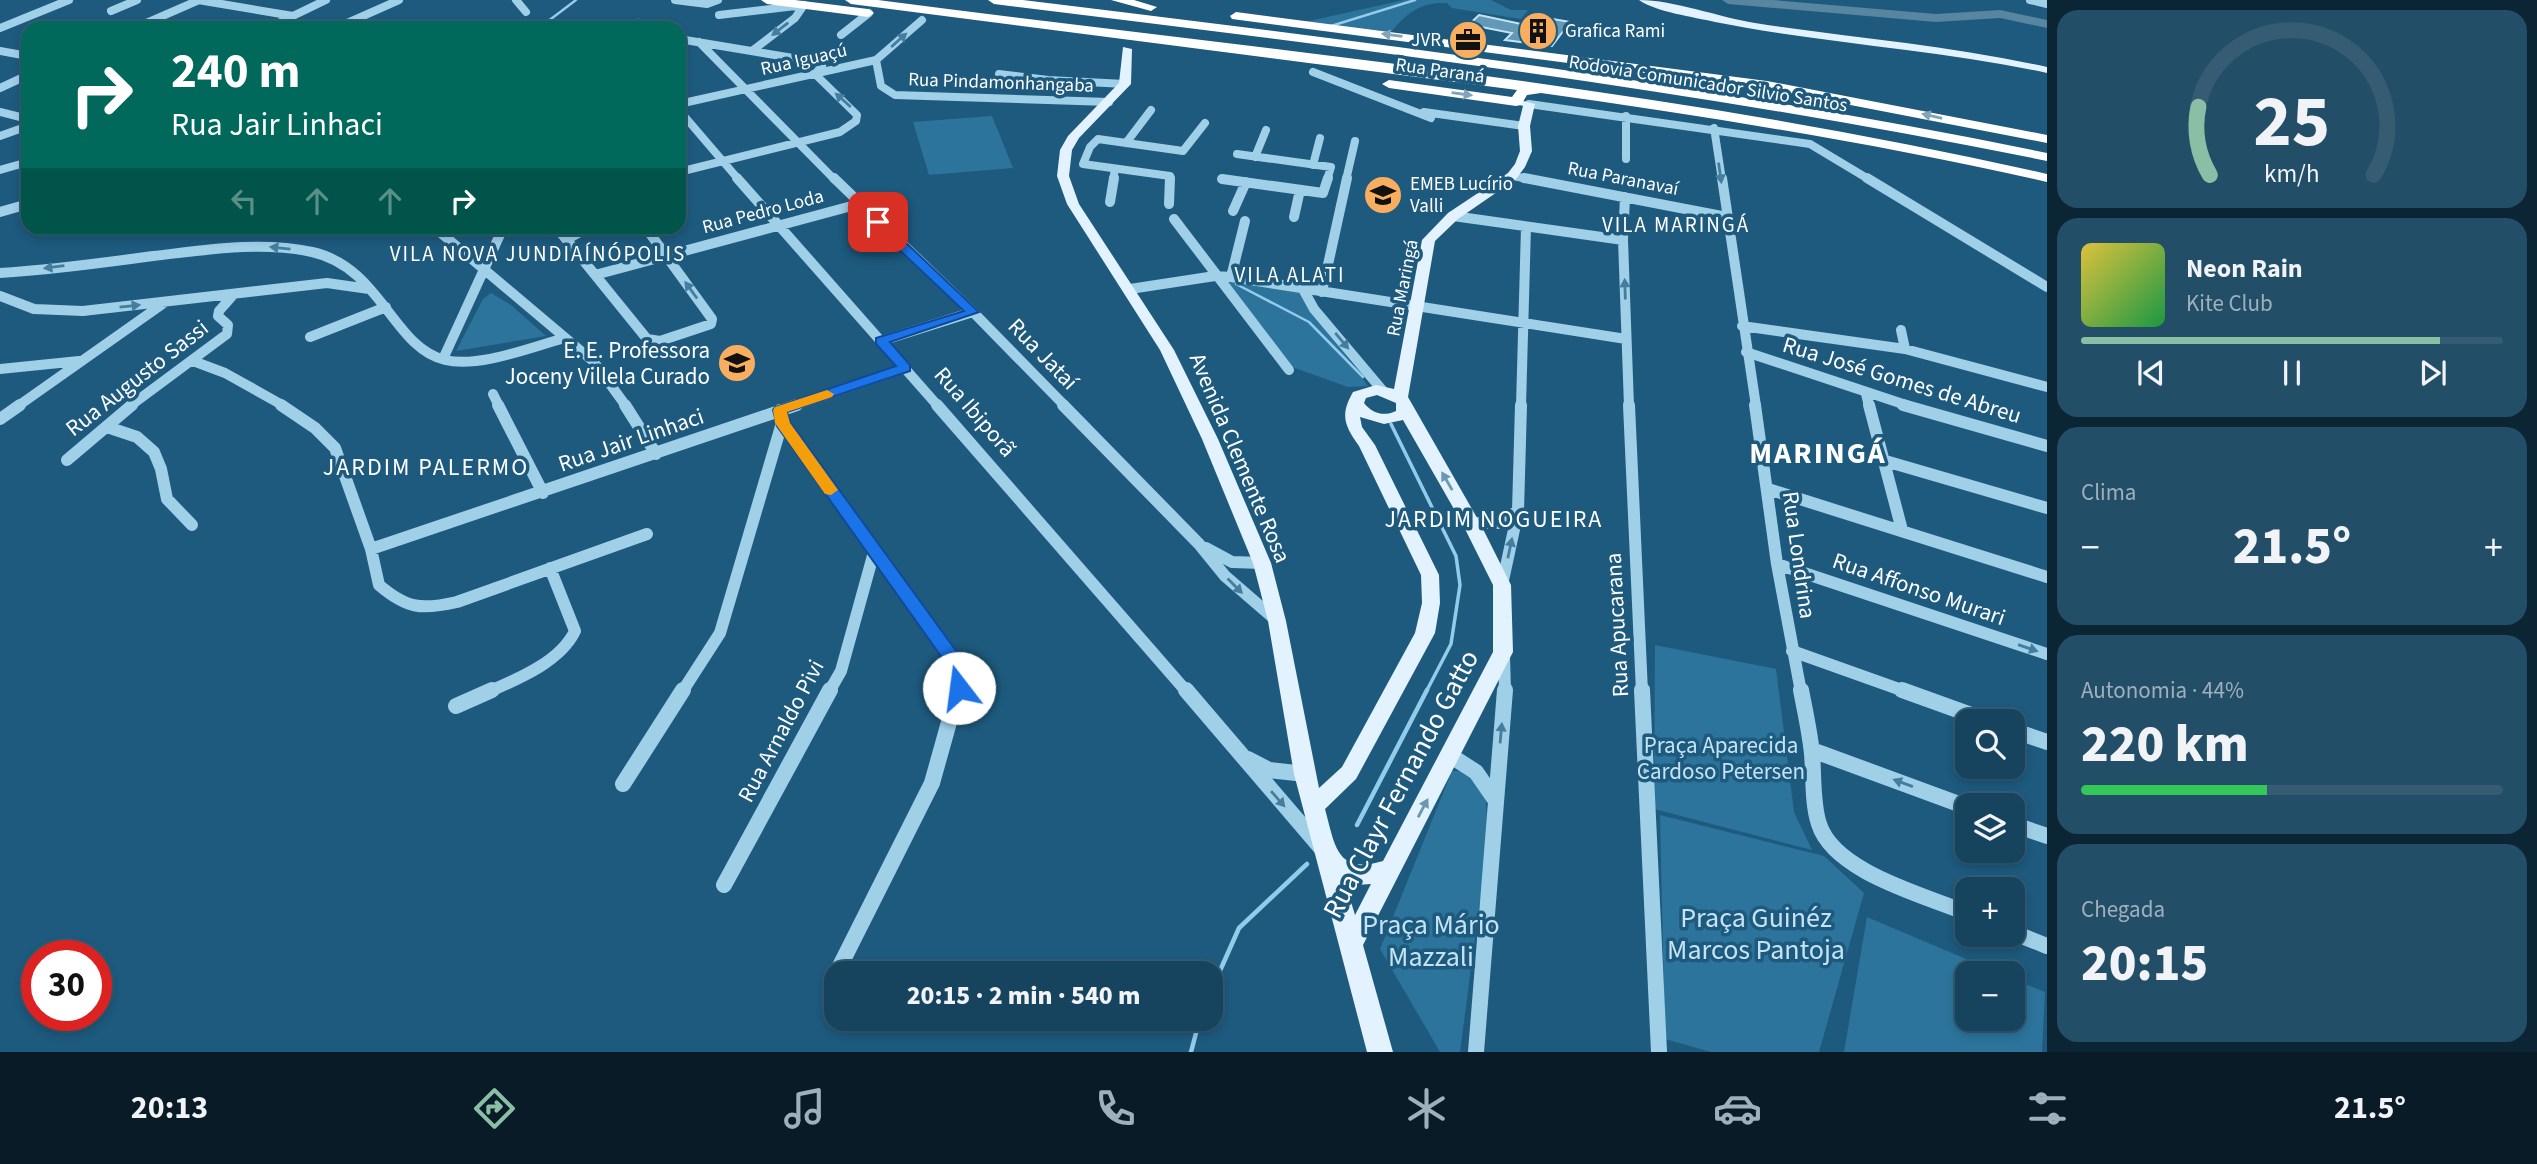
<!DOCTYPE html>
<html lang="pt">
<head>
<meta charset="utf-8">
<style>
  body { margin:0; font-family:"Source Sans 3",sans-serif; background:#234e67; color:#f1f3f6; height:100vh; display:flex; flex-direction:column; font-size:26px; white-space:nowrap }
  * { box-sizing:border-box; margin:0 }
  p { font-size:23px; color:#9eb0bc }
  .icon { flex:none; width:38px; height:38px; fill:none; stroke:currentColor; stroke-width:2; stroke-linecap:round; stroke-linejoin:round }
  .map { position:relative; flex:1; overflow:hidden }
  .panel { display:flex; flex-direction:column; gap:10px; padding:10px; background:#0c2534; width:490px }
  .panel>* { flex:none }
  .guide { position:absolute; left:21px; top:21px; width:665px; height:214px; border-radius:21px; box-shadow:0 4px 10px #0003,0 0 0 2px #355c73; background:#00695c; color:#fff; overflow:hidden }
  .fabs { position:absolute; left:1955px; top:709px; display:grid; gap:14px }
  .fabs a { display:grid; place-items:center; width:70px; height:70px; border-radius:14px; background:#16445e; box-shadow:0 4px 10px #0003,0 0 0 2px #355c73; font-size:35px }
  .speed { position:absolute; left:21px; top:940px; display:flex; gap:14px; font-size:35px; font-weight:700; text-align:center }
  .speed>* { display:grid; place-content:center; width:91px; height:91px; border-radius:50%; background:#16445e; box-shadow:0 4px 10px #0003,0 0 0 2px #355c73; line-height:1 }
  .speed .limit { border:10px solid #d22; background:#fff; color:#111 }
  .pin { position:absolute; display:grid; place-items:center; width:60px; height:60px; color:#fff; margin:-30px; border-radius:14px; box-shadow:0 4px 10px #0006 }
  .me { position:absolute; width:77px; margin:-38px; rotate:345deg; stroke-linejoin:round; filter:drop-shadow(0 0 5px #0008) }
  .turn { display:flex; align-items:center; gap:24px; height:147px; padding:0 35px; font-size:32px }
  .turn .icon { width:91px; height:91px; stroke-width:2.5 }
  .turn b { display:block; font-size:49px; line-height:60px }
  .lanes { display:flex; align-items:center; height:66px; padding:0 35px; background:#0003; justify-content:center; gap:35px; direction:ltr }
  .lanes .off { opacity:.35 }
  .big { font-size:52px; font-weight:800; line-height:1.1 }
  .panel .widget { flex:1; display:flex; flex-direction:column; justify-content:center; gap:10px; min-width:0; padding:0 24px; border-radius:21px; background:#234e67 }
  .panel .dial { align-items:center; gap:0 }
  .dial svg { height:182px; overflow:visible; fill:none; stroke:#355c73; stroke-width:7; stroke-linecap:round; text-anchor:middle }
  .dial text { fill:#f1f3f6; stroke:none }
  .song { display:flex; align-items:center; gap:21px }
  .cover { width:84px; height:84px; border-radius:10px; background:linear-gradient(135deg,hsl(50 70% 55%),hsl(140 70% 35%)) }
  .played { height:7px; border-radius:4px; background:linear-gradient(90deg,#8abfa5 85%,#355c73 85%) }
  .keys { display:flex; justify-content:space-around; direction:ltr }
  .heat { display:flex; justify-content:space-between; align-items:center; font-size:38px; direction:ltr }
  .charge { height:10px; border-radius:5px; background:linear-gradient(90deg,#34c759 44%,#355c73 0) }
  .trip { position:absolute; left:824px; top:961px; width:399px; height:70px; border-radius:21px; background:#16445e; box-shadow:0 4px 10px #0003,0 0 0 2px #355c73; font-weight:800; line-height:70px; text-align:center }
  .tab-bar { display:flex; height:112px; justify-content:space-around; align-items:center; background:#091b26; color:#9eb0bc }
  .tab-bar .icon { width:49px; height:49px }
  .tab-bar .current { color:#8abfa5 }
  .tab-bar b { font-size:32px; color:#f1f3f6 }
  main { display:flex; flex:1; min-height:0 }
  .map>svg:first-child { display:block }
</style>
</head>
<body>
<main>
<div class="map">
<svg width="2047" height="1052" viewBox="0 0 2047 1052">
  <rect width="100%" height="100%" fill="#1d5a7e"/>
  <!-- green -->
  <path fill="#2c749b" d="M1404 0H1491L1511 10H1528L1521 19 1452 8 1447 3C1420 2 1408 12 1391 32L1300 23Z
    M992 116 1013 168 929 175 913 122Z
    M1220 279 1299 291 1368 386 1348 387 1292 367Z
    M491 293 511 305 546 336 456 351 483 299Z
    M1655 645 1776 669 1794 812 1812 850 1654 809Z
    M1452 771H1460L1485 784 1488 839 1460 1052H1440L1380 949Z
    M1660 815 1824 856 1864 893 1819 1052H1711L1665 1039Z
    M1867 917 1999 973H1967V1018H2012L2013 979 2045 992 2042 1052H1844Z"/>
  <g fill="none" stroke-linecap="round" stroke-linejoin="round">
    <!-- stream-far2 -->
    <path stroke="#93ccea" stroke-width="2.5" d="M1331 26 1415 0
      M539 28 576 0
      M1236 284 1309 322 1363 377"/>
    <!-- stream-far1 -->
    <path stroke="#93ccea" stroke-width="3.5" d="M1391 424 1456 556 1460 585 1451 644 1426 692"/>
    <!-- stream -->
    <path stroke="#93ccea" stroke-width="4.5" d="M1357 825 1427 690
      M1211 991 1239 928 1307 864
      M1191 1052 1200 1018"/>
    <!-- river -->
    <path fill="#5885a0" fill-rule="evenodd" d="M1722 0H1773L1936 14 2000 10 2047 20V28L2000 18 1936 22 1728 4Z"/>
  </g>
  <!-- building -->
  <path fill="#6398b6" stroke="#c4e4f6" stroke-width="2" d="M1479 15 1521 24 1530 15 1570 22 1552 46 1505 40 1512 33 1476 26 1475 40 1462 39 1463 30Z"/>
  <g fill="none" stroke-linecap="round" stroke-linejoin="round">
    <!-- minor-far3 -->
    <path stroke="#a0cfe8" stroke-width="8" d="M198 0 293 16
      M516 0 526 12
      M675 0 707 4 718 0
      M2030 0 2047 4
      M111 11 137 0
      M719 15 804 5
      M0 28 69 0
      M135 28 199 0
      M268 28 326 0
      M336 28 399 0
      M636 28 639 23
      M841 35 869 13
      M679 39 817 62
      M699 42 835 180
      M0 51 28 56
      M752 51 795 18 804 5
      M876 60 881 86 895 95 1109 102
      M1313 72 1431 118
      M999 74 1048 80 1125 84
      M0 88 28 75
      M679 104 876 60 922 20
      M1529 104 1810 144 1870 180
      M679 110 739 180
      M0 112 28 119
      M1424 112 1524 126
      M1626 116V159
      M1714 128 1722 180
      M0 136 28 126
      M1126 143 1151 110
      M1237 154 1331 167 1327 180
      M1255 157 1266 130
      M1313 165 1320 138
      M0 170 28 162
      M679 172 840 132 856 121 857 115 815 74 822 66 812 61
      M1512 176 1534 180
      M1222 179 1230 180
      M1113 180 1115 169
      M1170 180V176L1083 164 1090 147 1098 139 1183 151 1205 123
      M1346 180 1355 141"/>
    <!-- minor-far2 -->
    <path stroke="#a0cfe8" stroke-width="10" d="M737 178 938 406
      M834 178 973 312 1065 406
      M1524 178 1727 217
      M1722 178 1756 406
      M1867 178 2047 287
      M1222 179 1323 193 1328 178
      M1625 197 1623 240 1629 406
      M1110 202 1114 178
      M1169 204 1170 178
      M1233 211 1246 182
      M0 212 28 204
      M1453 216 1623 240
      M1294 217 1300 190
      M1174 219 1289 370
      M435 228 594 362 626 406
      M557 228 647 339 660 341 711 324 712 319 646 228
      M567 239 587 228
      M0 273C51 270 102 263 153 256 206 250 260 241 312 252 381 267 393 348 445 360 480 368 531 347 565 338
      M595 275 859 204
      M1231 277 1245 221
      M1130 289 1215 276 1231 277 1626 339
      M1303 289 1314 309 1383 391
      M1322 292 1347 178
      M0 296 34 309 83 311 327 283 369 289
      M1742 326 1905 349 2047 387
      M1901 330 1905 349
      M310 337 386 307
      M881 341 973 312
      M1746 352 1909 406
      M443 359 503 228
      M193 361 225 373 284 406
      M0 369 79 361
      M493 394 499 406
      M1866 394 1869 406
      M18 406 164 303
      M130 406 227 334 228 325 218 316 219 311 234 294
      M792 406 905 368
      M1521 406 1526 227"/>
    <!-- minor-far1 -->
    <path stroke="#a0cfe8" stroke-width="12" d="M281 405 315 428 335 448 371 549 379 585C407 609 422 610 457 602L647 534
      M498 405 543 493
      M625 405 656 454
      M937 405 1187 692
      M1063 405 1199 544 1225 576 1277 621
      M1629 405 1642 692
      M1755 405 1777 564 1801 692
      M1869 405 1902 530
      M1903 405 2047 446
      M780 410 782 423 951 656 958 672V692
      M0 419 20 405
      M107 427 137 437 154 452 161 469 167 499 192 525
      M67 460 132 405
      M1882 460 2047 508
      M1768 489 2047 577
      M1471 523H1498L1518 511
      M1206 548 1232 562 1262 563
      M371 549 797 405
      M1777 564 2047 654
      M1502 585 1518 511 1521 405
      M1792 651 1907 692
      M1504 656 1505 692
      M488 692C518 679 560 662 575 631L550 568
      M682 692 720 633 782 423
      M829 692 841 671 874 552"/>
    <!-- minor -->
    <path stroke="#a0cfe8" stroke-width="16" d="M1186 690 1322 849
      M1642 690 1659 1052
      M1801 690C1805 711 1810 733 1812 754 1814 776 1812 803 1819 824 1834 872 1924 895 1967 913
      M1902 690 1988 721
      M456 706 492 690
      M2012 730 2047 742
      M1812 750 1967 807
      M1451 756 1476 772 1496 801
      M1248 759 1269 770 1305 774
      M623 784 683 690
      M2012 824 2047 836
      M724 885 830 690
      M2012 932 2047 946
      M840 966 932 783 958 690
      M1476 1052 1505 690"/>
    <!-- major -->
    <path fill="#e2f2fe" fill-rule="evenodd" d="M1639 0C1674 0 1718 17 1755 23 1852 38 1950 45 2047 67V73C1937 49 1825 44 1715 22 1694 17 1656 12 1639 0Z
      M1123 47 1132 49 1131 84 1079 138 1072 150 1069 176 1079 204 1174 350 1218 439 1271 563 1286 621 1319 788 1342 767 1415 633 1422 603 1421 575 1359 446C1344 425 1340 415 1353 392L1376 385 1394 389 1422 240 1448 213 1508 173 1515 164 1520 151 1518 126 1523 106 1510 102 1516 99 1535 104 1530 126 1532 151 1525 167 1516 179 1458 219 1435 241 1408 397 1480 523 1511 585 1513 652 1363 945 1393 1052H1367L1294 774 1268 621 1253 563 1202 439 1160 350 1067 204 1057 176 1060 150 1068 136 1119 83ZM1377 395 1396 403V411C1383 417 1372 413 1364 403L1366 398ZM1360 417 1384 424 1403 420 1462 523 1493 585V652L1383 861C1336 875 1335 845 1325 809L1356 779 1435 633 1440 603 1439 575 1375 445 1362 427ZM1345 882 1356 885 1371 884 1355 915Z"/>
    <!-- highway -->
    <path fill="#fff" fill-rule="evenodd" d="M761 0H795L868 9 874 13 868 17 767 4Z
      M845 0H878C1268 51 1663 86 2047 174V182C1880 144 1711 117 1541 93L1527 95 1521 105 1516 106 1389 88 1382 84 1389 80 1512 97 1517 90 851 4Z
      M988 0H1023C1366 42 1708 83 2047 153V161C1699 90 1347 47 994 4Z
      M1111 0H1134L1157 7 1151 11Z
      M1236 12 1767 81 2047 135V143L1767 89 1232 19 1230 16Z"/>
  </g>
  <!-- one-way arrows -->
  <defs><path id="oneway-solid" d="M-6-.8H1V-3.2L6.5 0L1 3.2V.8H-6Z" transform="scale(1.75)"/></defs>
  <g fill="#447d9e">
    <use href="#oneway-solid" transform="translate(780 29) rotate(142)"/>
    <use href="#oneway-solid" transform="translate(899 40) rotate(-42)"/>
    <use href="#oneway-solid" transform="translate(843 100) rotate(-138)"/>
    <use href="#oneway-solid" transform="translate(1720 173) rotate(82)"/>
    <use href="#oneway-solid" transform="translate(280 248) rotate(-174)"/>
    <use href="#oneway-solid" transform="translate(54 267) rotate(173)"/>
    <use href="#oneway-solid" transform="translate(1625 289) rotate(-92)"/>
    <use href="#oneway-solid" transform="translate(691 290) rotate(-126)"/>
    <use href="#oneway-solid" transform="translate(130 306) rotate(-6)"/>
    <use href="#oneway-solid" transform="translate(1342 341) rotate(50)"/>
    <use href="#oneway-solid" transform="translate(1510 548) rotate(-78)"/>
    <use href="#oneway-solid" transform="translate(1235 586) rotate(45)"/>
    <use href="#oneway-solid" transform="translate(2028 648) rotate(19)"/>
    <use href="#oneway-solid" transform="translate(1501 733) rotate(-85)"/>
    <use href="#oneway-solid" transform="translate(1903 783) rotate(-160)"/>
    <use href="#oneway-solid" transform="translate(1278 799) rotate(49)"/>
  </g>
  <g fill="#83a4b8">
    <use href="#oneway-solid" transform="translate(1392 35) rotate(-173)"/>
    <use href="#oneway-solid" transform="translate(1462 94) rotate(8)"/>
    <use href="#oneway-solid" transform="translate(1932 116) rotate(-167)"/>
  </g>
  <g fill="#6c97b1">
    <use href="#oneway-solid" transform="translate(1447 481) rotate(-120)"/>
    <use href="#oneway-solid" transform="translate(1423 808) rotate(-62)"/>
  </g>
  <!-- route -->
  <path fill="#1a73e8" stroke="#114b97" stroke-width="2" d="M873 220H882L979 312 890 342 910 365V371L787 412 790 422 957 652C964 664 972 679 965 693H953C947 683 948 670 943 659L777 426 773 410 775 407 896 366 876 344V338L964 311 873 225Z"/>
  <!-- slow -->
  <path fill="#f59e0b" d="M827 390 834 394 832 397 787 412 790 423 838 490 831 495 825 494 775 423 773 410 775 407Z"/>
  <!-- icons -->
  <defs>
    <symbol id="building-disc" viewBox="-11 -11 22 22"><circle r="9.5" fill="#f8ae5e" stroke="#1d5a7e"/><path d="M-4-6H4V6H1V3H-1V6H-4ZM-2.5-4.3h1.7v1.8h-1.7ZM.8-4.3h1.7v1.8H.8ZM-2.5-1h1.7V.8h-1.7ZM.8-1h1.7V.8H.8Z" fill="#111"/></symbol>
    <symbol id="office-disc" viewBox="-11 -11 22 22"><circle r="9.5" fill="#f8ae5e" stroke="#1d5a7e"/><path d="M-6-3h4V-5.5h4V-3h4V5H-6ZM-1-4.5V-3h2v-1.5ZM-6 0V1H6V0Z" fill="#111"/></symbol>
    <symbol id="school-disc" viewBox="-11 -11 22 22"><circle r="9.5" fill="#f8ae5e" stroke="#1d5a7e"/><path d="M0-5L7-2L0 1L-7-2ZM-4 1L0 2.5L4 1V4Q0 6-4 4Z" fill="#111"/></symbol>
  </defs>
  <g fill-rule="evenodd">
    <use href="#building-disc" x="1516" y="9" width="44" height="44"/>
    <use href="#office-disc" x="1446" y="18" width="44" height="44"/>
    <use href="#school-disc" x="1361" y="173" width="44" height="44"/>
    <use href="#school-disc" x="715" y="341" width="44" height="44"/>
  </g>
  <g text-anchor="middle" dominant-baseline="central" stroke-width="7" stroke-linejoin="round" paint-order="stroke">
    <!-- far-poi labels -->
    <g font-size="19" fill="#fff" stroke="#1d5a7e" text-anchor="start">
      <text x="1565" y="31">Grafica Rami</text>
      <text x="1441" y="40" text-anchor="end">JVR</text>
      <text x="1410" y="184">EMEB Lucírio<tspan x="1410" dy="22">Valli</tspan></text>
    </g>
    <!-- far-street labels -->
    <g font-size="19" fill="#fff" stroke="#1d5a7e">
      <text transform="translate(804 60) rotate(-13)">Rua Iguaçú</text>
      <text transform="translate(1440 71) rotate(8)">Rua Paraná</text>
      <text transform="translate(1001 83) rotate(2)">Rua Pindamonhangaba</text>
      <text transform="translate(1708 84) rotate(9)">Rodovia Comunicador Silvio Santos</text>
      <text transform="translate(1623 179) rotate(11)">Rua Paranavaí</text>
      <text transform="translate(763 212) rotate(-15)">Rua Pedro Loda</text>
      <text transform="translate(1403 288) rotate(-79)">Rua Maringá</text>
    </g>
    <!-- far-neighbourhood labels -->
    <g font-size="21" letter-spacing="2" fill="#fff" stroke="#1d5a7e">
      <text x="1676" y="225">VILA MARINGÁ</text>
      <text x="538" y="254">VILA NOVA JUNDIAÍNÓPOLIS</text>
      <text x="1290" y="275">VILA ALATI</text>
    </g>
    <!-- poi labels -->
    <g font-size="23" fill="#fff" stroke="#1d5a7e" text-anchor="end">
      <text x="710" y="350">E. E. Professora<tspan x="710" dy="26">Joceny Villela Curado</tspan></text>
    </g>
    <!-- street labels -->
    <g font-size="23" fill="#fff" stroke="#1d5a7e">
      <text transform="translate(1043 354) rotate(46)">Rua Jataí</text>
      <text transform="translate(137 378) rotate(-38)">Rua Augusto Sassi</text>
      <text transform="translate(1902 380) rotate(17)">Rua José Gomes de Abreu</text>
      <text transform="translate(975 412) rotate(49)">Rua Ibiporã</text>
      <text transform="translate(631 440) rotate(-19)">Rua Jair Linhaci</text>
      <text transform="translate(1240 458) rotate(67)">Avenida Clemente Rosa</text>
      <text transform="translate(1799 555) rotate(82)">Rua Londrina</text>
      <text transform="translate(1919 589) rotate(19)">Rua Affonso Murari</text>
      <text transform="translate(1617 625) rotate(-93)">Rua Apucarana</text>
      <text transform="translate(781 731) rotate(-62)">Rua Arnaldo Pivi</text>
    </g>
    <!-- park labels -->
    <g font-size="23" fill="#c4e4f6" stroke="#1d5a7e">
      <text x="1721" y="745">Praça Aparecida<tspan x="1721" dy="26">Cardoso Petersen</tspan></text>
    </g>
    <!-- neighbourhood labels -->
    <g font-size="24" letter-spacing="2" fill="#fff" stroke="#1d5a7e">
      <text x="426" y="467">JARDIM PALERMO</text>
      <text x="1494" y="519">JARDIM NOGUEIRA</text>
    </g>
    <!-- near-street labels -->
    <g font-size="28" fill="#fff" stroke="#1d5a7e">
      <text transform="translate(1401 784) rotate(-62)">Rua Clayr Fernando Gatto</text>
    </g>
    <!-- near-park labels -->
    <g font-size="28" fill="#c4e4f6" stroke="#1d5a7e">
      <text x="1756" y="918">Praça Guinéz<tspan x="1756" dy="32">Marcos Pantoja</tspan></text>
      <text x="1431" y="925">Praça Mário<tspan x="1431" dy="32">Mazzali</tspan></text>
    </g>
    <!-- district labels -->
    <g font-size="30" font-weight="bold" letter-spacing="2" fill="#fff" stroke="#1d5a7e">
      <text x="1818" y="453">MARINGÁ</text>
    </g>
  </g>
</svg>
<div class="fabs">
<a><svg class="icon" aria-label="search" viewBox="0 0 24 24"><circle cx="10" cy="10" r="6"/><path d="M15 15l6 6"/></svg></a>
<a><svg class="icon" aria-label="layers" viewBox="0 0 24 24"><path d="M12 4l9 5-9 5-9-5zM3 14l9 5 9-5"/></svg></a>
<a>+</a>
<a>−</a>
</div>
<div class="speed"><div class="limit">30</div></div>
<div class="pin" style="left:878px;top:222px;background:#d93025"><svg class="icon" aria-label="arrive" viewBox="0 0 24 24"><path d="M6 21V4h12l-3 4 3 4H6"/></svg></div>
<svg class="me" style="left:959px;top:688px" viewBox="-20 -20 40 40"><circle r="19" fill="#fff"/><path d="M0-13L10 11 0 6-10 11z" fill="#1a73e8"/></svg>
<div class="trip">20:15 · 2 min · 540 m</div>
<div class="guide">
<div class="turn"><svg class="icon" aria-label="right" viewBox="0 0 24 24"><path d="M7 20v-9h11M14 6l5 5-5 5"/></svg><div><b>240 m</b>Rua Jair Linhaci</div></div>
<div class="lanes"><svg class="icon off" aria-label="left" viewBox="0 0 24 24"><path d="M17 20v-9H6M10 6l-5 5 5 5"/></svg><svg class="icon off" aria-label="ahead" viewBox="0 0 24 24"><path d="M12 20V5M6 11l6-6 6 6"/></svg><svg class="icon off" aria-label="ahead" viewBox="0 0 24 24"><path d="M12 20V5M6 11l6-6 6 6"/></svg><svg class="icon" aria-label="right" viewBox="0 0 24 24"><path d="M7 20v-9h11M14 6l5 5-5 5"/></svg></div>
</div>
</div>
<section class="panel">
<div class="widget dial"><svg viewBox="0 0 100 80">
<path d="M14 69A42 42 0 1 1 86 69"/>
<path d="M14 69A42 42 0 0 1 9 39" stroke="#8abfa5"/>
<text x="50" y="56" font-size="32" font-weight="700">25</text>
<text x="50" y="72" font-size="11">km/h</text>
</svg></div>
<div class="widget">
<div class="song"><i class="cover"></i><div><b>Neon Rain</b><p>Kite Club</p></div></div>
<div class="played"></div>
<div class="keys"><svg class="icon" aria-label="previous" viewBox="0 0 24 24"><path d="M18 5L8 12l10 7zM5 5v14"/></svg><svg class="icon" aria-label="pause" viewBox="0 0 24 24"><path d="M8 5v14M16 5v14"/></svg><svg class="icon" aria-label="next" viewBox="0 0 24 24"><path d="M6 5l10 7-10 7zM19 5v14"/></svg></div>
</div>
<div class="widget"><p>Clima</p>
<div class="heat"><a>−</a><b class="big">21.5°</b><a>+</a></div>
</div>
<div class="widget"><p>Autonomia · 44%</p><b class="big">220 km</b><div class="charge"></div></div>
<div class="widget"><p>Chegada</p><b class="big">20:15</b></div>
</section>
</main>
<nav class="tab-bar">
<b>20:13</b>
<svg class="icon current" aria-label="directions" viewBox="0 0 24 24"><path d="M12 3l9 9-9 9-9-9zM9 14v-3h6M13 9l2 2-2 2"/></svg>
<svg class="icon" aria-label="music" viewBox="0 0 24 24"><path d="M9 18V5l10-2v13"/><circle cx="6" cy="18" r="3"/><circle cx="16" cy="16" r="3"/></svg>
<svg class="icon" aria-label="phone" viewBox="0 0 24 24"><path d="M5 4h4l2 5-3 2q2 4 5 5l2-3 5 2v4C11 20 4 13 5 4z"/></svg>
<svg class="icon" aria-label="climate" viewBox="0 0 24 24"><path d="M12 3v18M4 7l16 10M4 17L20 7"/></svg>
<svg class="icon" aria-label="car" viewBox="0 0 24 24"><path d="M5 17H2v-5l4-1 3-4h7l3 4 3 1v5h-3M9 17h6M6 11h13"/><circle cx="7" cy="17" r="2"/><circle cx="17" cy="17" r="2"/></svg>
<svg class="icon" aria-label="filters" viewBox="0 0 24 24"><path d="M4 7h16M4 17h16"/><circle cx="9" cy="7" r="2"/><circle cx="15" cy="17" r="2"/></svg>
<b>21.5°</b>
</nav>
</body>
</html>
